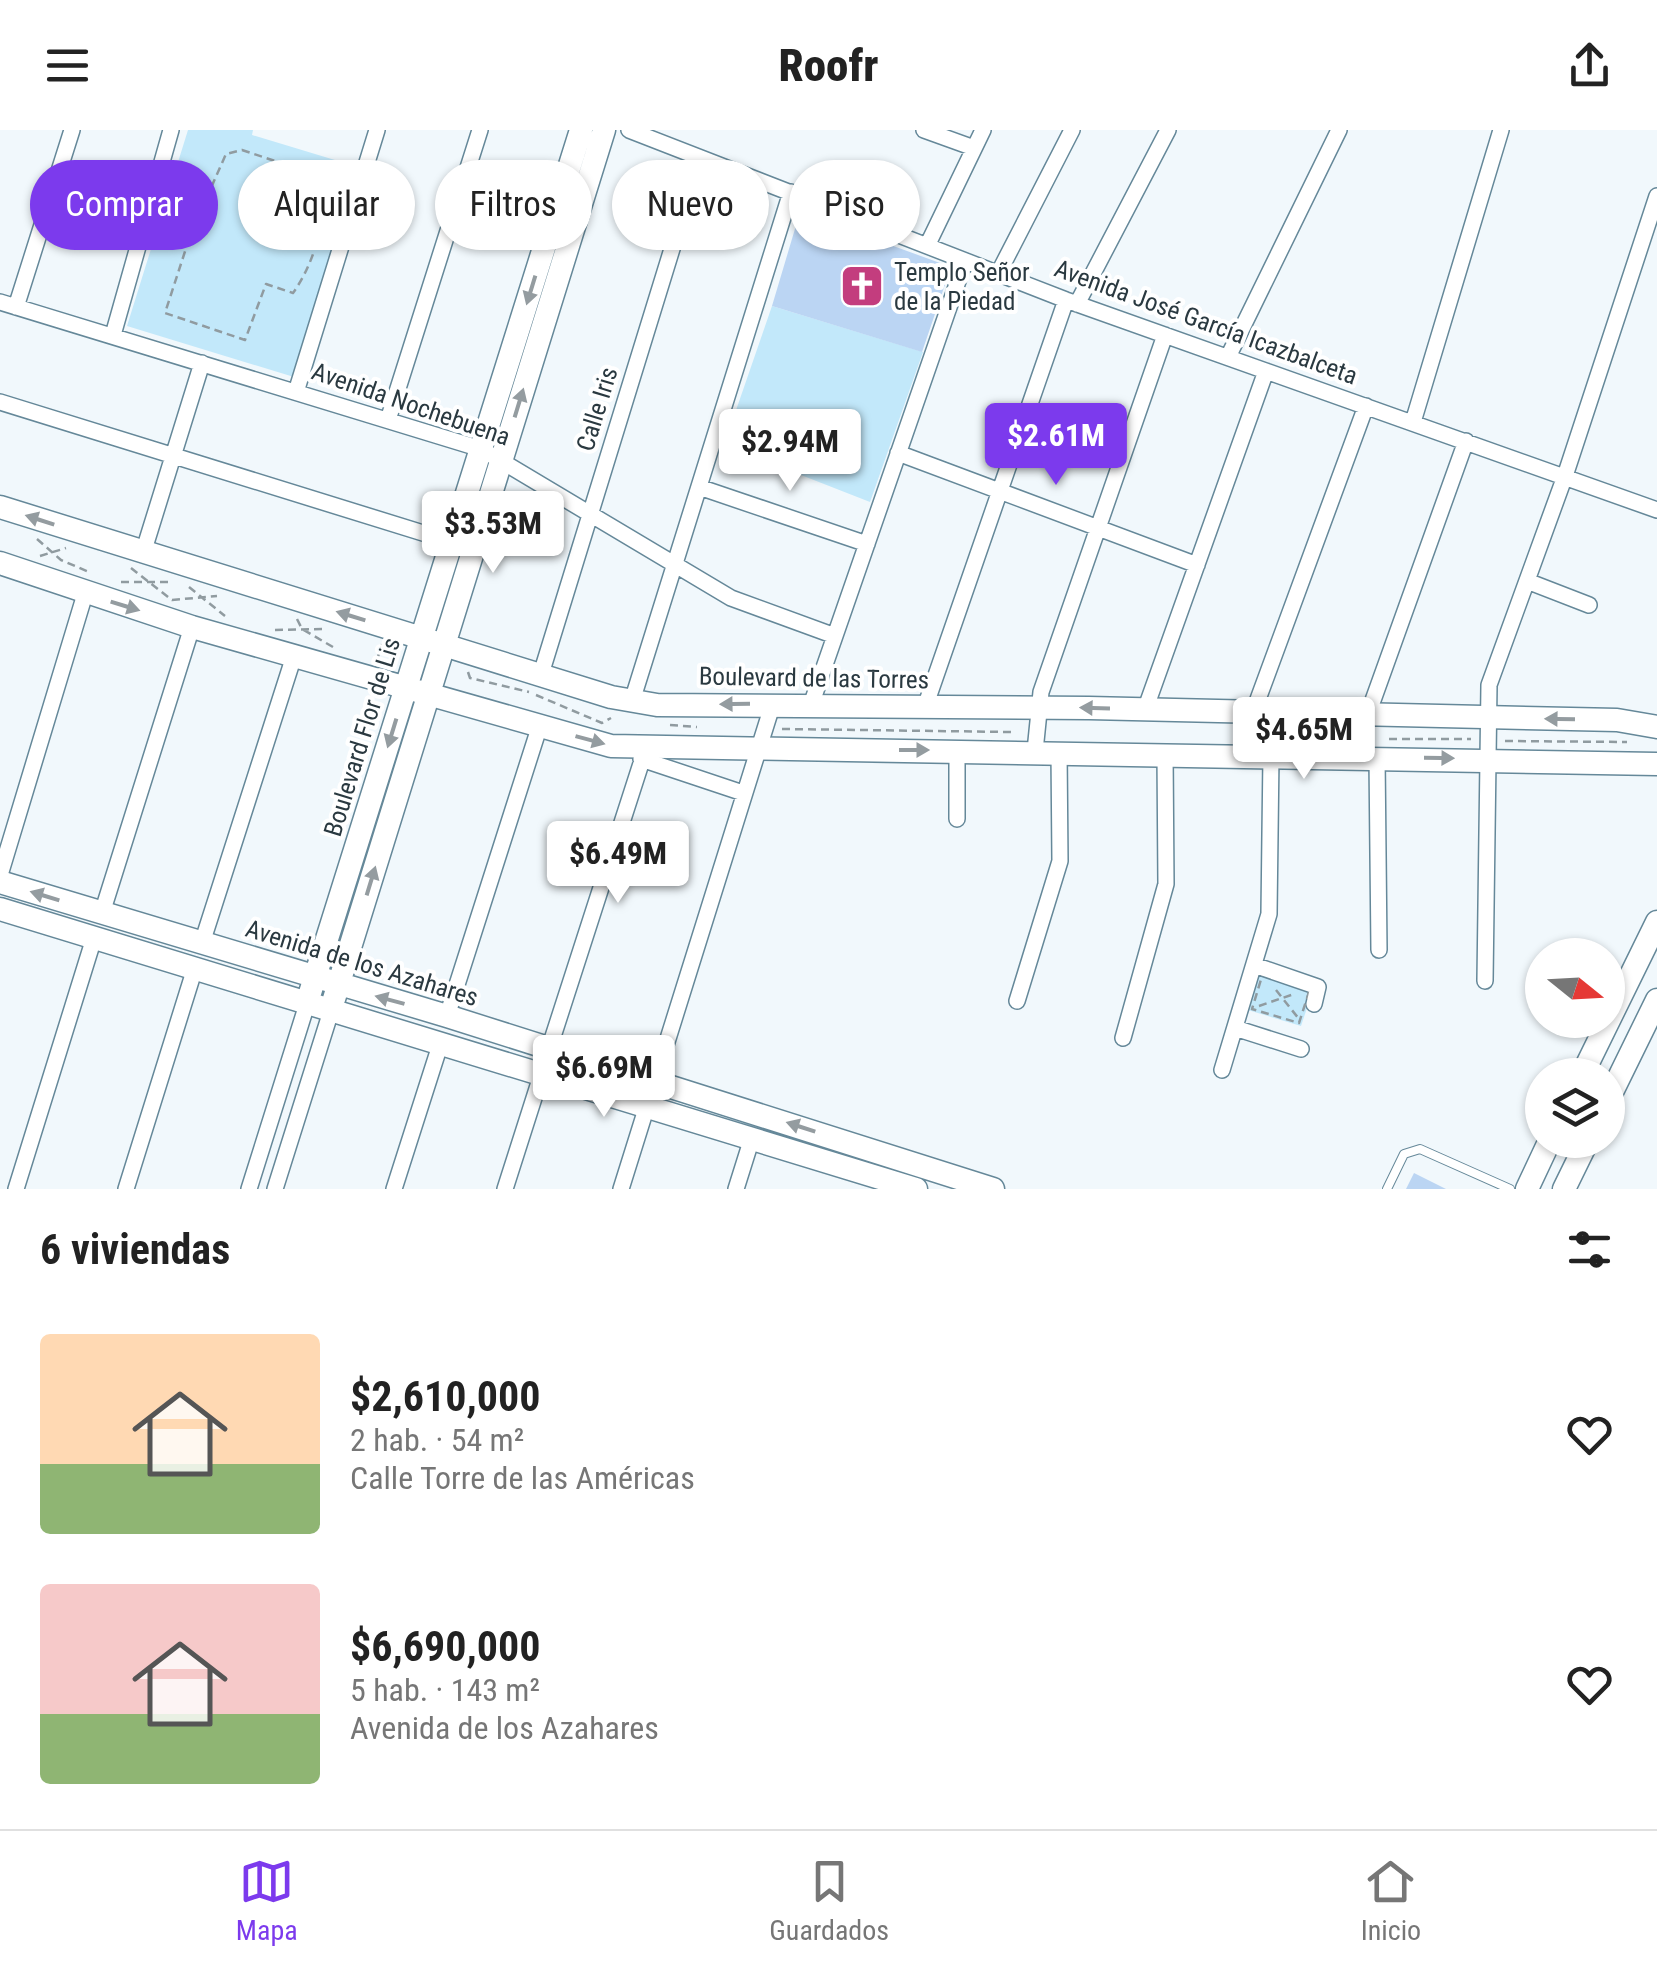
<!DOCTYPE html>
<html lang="es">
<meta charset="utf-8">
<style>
:root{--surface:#fff;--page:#f6f6f6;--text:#222;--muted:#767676;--line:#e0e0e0;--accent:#7c3aed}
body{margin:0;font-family:"Roboto Condensed",sans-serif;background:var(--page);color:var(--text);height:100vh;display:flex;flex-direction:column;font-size:38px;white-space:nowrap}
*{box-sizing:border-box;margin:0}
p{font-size:32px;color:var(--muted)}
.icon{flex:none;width:55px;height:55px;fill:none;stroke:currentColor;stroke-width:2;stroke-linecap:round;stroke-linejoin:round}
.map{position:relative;height:1059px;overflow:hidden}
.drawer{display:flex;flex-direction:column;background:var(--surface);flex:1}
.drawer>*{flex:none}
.hud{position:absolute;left:30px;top:30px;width:1000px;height:90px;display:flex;gap:20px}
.needle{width:65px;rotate:108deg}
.tools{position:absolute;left:1525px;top:808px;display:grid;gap:20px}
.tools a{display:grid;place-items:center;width:100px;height:100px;border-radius:50%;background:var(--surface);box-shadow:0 2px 8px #0004;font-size:50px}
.price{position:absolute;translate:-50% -85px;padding:0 22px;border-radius:10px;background:#fff;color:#222;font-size:32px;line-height:65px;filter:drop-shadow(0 2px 5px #0008)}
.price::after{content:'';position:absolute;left:50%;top:60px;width:30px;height:22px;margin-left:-15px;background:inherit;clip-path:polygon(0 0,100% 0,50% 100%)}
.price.current{background:var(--accent);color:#fff}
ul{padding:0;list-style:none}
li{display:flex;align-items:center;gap:30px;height:250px;padding:0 40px}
li span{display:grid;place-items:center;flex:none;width:280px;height:200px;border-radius:10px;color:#555}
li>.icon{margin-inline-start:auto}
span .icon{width:120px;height:120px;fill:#fffc;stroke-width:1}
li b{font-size:42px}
h2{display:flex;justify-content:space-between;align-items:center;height:120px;padding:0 40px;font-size:42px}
.pill{padding:0 35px;border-radius:45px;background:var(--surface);box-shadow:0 2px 8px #0004;font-size:35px;line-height:90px}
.pill.current{background:var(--accent);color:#fff}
header{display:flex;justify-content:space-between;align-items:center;height:130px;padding:0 40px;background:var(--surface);font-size:45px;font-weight:800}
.tab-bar{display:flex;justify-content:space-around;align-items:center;height:140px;border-top:2px solid var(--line);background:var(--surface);font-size:28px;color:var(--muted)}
.tab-bar a{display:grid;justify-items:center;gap:5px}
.tab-bar .current{color:var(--accent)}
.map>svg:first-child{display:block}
.green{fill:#c2e8fa}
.building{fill:#bbd5f3}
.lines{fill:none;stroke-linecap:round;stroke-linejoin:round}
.lane-casing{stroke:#658899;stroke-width:10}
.street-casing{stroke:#658899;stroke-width:18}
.secondary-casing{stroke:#658899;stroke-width:25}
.path{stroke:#909ba0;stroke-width:2.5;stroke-dasharray:8 5;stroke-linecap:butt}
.lane{stroke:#fff;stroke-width:8}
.street{stroke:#fff;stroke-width:15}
.secondary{stroke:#fff;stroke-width:22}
.oneway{fill:#949ca0}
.labels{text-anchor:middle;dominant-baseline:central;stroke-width:8;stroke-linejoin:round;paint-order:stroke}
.poi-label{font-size:25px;fill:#2a3940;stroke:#fff;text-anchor:start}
.street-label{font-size:25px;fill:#2a3940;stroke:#fff}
</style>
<header><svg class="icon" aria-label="menu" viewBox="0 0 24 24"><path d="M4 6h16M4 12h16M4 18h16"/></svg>Roofr<svg class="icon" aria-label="share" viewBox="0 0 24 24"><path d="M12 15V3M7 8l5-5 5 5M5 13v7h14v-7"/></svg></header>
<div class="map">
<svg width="1657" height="1059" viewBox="0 0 1657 1059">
<rect width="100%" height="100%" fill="#f1f8fc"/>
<path class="green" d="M188 0H253L252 5 358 37 294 247 127 196Z
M772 176 923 222 870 372 724 315Z
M1261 841 1314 857 1301 896 1248 880Z"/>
<path class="building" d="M800 82 951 137 922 222 772 176Z
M1414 1043 1446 1059H1406Z"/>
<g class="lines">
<g class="lane-casing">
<path id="lane" d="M1387 1059 1404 1024 1420 1019 1510 1059"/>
</g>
<g class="street-casing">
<path id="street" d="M629 0 1066 170 1657 380
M924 0 974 18
M927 116 983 0
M998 144 1072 0
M0 172 481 319 731 468 835 506
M1077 174 1168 0
M16 177 72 0
M113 205 171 0
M1228 227 1339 0
M296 262 377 0
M0 272 452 412
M388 290 480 0
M1413 292 1501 0
M898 323 1197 435
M699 357 867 414
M143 423 202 233
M1527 451 1589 475
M541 544 700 28
M632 571 791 62
M811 575 965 131
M925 577 1066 170
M1145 580 1266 241
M1367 587 1466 311
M957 620V689
M1035 621 1041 562 1165 205
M1249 626 1250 591 1366 276
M1377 627 1379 820
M641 629 743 663
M0 745 85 464
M102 783 192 497
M202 813 294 526
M1254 835 1318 857 1314 874
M1485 851 1489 555 1565 346 1657 66
M1017 871 1060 731 1059 621
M447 886 540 595
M1235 898 1301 919
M1123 908 1166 754 1165 623
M549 919 646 618
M1222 940 1269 784 1271 625
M16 1059 94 808
M126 1059 195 838
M249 1059 308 871
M275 1059 332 878
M394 1059 441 912
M505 1059 542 943
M621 1059 773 573
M736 1059 752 1008"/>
</g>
<g class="secondary-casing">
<path id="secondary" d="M0 377 611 567 657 575 1089 578 1617 590 1657 597
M0 433 192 497 611 616 1657 634
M0 752 447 886 993 1059
M0 779 916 1059
M310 863 581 0
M334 869 604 0
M1582 945 1657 792
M1608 970 1657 870
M1527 1059 1550 1010
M1564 1059 1588 1010"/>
</g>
<path class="path" d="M242 20 329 49C324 89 317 129 293 163L266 154 245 210 165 183 191 103 226 24Z
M37 409 61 430 89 442
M40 426 66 418
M131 438 172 470 217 466
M121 452H172
M189 457 225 486
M297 489 302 499 333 517
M275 500 327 499
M377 530 382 514
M468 542 470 548 529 562
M536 565 602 593 611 588
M670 595 697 597
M782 599 1012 602
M1389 609H1471
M1505 611 1627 612
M1263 843 1310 859 1299 893 1252 879Z
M1276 860 1299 889
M1259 876 1294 864"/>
<use href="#lane" class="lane"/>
<use href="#street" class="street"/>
<use href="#secondary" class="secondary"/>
</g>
<defs><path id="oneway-solid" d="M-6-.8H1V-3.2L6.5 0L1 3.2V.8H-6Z" transform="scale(2.5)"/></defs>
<g class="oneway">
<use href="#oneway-solid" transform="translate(531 160) rotate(107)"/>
<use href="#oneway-solid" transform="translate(519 273) rotate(-73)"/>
<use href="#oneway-solid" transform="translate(40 390) rotate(-162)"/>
<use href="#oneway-solid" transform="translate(125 476) rotate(17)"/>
<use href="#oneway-solid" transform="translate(351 486) rotate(-163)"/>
<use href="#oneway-solid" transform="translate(735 574) rotate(179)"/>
<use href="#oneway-solid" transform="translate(1095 578) rotate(-178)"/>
<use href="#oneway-solid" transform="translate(1560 589) rotate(-179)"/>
<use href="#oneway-solid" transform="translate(392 603) rotate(107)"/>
<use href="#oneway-solid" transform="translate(590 610) rotate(15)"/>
<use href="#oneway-solid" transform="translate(914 620)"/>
<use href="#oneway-solid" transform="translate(1439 628) rotate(1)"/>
<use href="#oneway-solid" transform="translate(371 751) rotate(-73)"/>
<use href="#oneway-solid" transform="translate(45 766) rotate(-163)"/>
<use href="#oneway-solid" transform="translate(390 870) rotate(-165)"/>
<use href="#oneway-solid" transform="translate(801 997) rotate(-162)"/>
</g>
<defs>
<g id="church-square" transform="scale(2.25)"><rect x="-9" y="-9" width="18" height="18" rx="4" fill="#c33d7e" stroke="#fff"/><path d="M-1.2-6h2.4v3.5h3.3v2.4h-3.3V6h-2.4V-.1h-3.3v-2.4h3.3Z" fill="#fff"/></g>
</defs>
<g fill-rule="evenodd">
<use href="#church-square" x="862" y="156"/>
</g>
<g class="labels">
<g class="poi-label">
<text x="894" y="142">Templo Señor<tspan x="894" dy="29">de la Piedad</tspan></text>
</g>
<g class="street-label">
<text transform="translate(1206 192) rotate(20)">Avenida José García Icazbalceta</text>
<text transform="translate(411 274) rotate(19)">Avenida Nochebuena</text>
<text transform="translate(597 279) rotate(-73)">Calle Iris</text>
<text transform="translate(814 548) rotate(1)">Boulevard de las Torres</text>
<text transform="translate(362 607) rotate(-73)">Boulevard Flor de Lis</text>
<text transform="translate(362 833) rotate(17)">Avenida de los Azahares</text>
</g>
</g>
</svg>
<div class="tools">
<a><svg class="needle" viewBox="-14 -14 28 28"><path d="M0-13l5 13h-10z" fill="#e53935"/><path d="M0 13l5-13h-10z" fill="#767676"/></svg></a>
<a><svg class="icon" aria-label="layers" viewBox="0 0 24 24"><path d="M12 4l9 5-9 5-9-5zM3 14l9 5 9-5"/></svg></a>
</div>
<b class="price current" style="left:1056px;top:358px">$2.61M</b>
<b class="price" style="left:790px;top:364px">$2.94M</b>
<b class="price" style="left:493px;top:446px">$3.53M</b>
<b class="price" style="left:1304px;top:652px">$4.65M</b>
<b class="price" style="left:618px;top:776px">$6.49M</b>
<b class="price" style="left:604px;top:990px">$6.69M</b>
<div class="hud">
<a class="pill current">Comprar</a>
<a class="pill">Alquilar</a>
<a class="pill">Filtros</a>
<a class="pill">Nuevo</a>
<a class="pill">Piso</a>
</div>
</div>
<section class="drawer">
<h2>6 viviendas<svg class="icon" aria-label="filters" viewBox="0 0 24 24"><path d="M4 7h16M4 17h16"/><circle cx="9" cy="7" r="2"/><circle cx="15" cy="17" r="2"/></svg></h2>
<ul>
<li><span style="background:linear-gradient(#ffd9b3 65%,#8fb573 0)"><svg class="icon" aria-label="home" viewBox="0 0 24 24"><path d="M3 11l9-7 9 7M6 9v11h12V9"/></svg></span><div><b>$2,610,000</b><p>2 hab. · 54 m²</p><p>Calle Torre de las Américas</p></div><svg class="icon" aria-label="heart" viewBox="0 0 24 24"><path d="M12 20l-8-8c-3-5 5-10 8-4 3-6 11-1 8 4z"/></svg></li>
<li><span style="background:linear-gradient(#f6c9c9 65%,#8fb573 0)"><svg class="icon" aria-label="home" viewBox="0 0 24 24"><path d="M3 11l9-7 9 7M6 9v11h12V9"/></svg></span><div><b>$6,690,000</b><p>5 hab. · 143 m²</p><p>Avenida de los Azahares</p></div><svg class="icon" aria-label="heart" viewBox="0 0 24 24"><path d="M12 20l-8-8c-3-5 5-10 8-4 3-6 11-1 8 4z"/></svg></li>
</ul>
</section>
<nav class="tab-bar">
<a class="current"><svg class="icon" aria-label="map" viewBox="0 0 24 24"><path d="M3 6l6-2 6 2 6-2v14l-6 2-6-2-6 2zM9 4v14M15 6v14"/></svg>Mapa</a>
<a><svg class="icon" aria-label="saved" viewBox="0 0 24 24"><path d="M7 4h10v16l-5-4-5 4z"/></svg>Guardados</a>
<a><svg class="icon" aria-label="home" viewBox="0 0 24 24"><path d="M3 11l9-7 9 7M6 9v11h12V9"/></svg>Inicio</a>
</nav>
